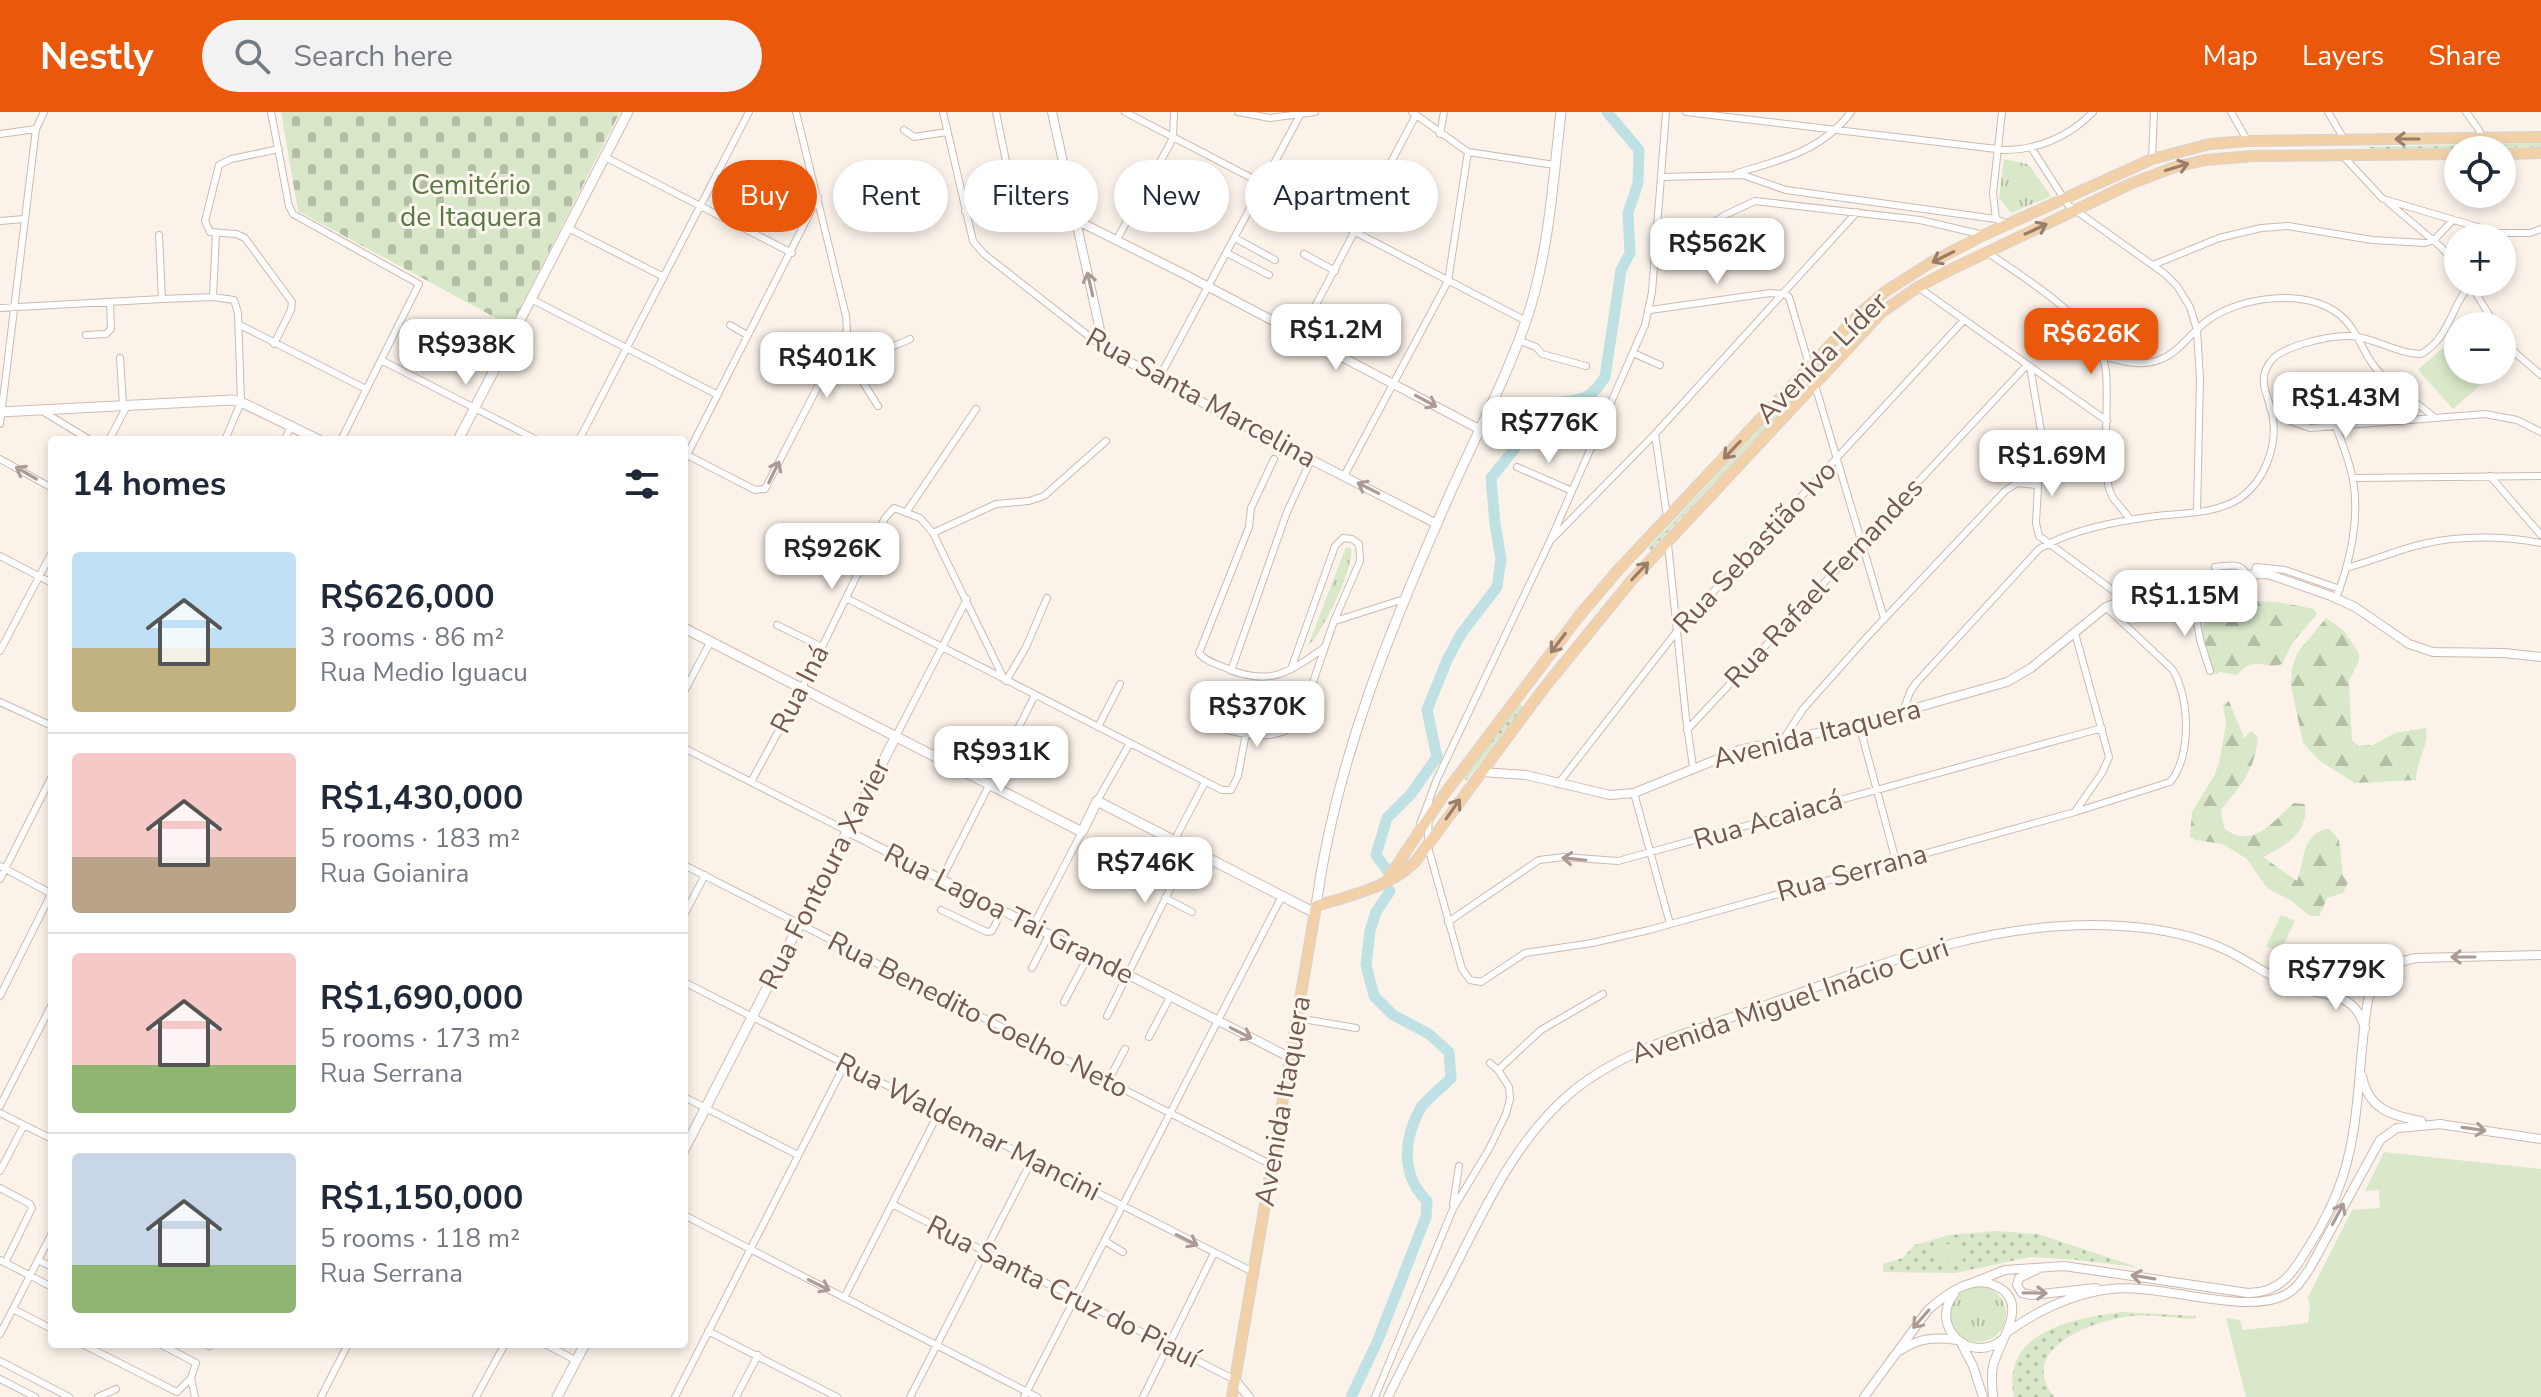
<!DOCTYPE html>
<meta charset="utf-8">
<style>
:root{--surface:#fff;--page:#f2f2f3;--text:#1f2937;--muted:#747a83;--line:#e0e1e3;--accent:#ea580c}
body{margin:0;font-family:"Nunito Sans",sans-serif;background:var(--page);color:var(--text);height:100vh;display:flex;flex-direction:column;font-size:30px;white-space:nowrap}
*{box-sizing:border-box;margin:0}
p{font-size:26px;color:var(--muted)}
.icon{flex:none;width:44px;height:44px;fill:none;stroke:currentColor;stroke-width:2;stroke-linecap:round;stroke-linejoin:round}
.map{position:relative;flex:1;overflow:hidden}
.details{position:absolute;left:48px;top:324px;width:640px;height:912px;display:flex;flex-direction:column;background:var(--surface);border-radius:8px;box-shadow:0 4px 12px #0003}
.details>*{flex:none}
.hud{position:absolute;left:712px;top:48px;width:760px;height:72px;display:flex;gap:16px}
.fabs{position:absolute;left:2444px;top:24px;display:grid;gap:16px}
.fabs a{display:grid;place-items:center;width:72px;height:72px;border-radius:50%;background:var(--surface);box-shadow:0 4px 12px #0003;font-size:40px}
.price{position:absolute;translate:-50% -68px;padding:0 18px;border-radius:16px;background:#fff;color:#222;font-size:26px;line-height:52px;filter:drop-shadow(0 2px 4px #0008)}
.price::after{content:'';position:absolute;left:50%;top:48px;width:24px;height:18px;margin-left:-12px;background:inherit;clip-path:polygon(0 0,100% 0,50% 100%)}
.price.active{background:var(--accent);color:#fff}
ul{padding:0;list-style:none}
li{display:flex;align-items:center;gap:24px;height:200px;padding:0 24px}
li+li{border-top:2px solid var(--line)}
li span{display:grid;place-items:center;flex:none;width:224px;height:160px;border-radius:8px;color:#555}
li>.icon{margin-inline-start:auto}
span .icon{width:96px;height:96px;fill:#fffc;stroke-width:1}
li b{font-size:34px}
h2{display:flex;justify-content:space-between;align-items:center;height:96px;padding:0 24px;font-size:34px}
.chip{padding:0 28px;border-radius:36px;background:var(--surface);box-shadow:0 4px 12px #0003;font-size:28px;line-height:72px}
.chip.active{background:var(--accent);color:#fff}
header{display:flex;align-items:center;gap:48px;box-sizing:border-box;height:112px;padding:0 40px;background:var(--accent);color:#fff}
header strong{font-size:38px}
nav{display:flex;gap:44px;margin-inline-start:auto;font-size:28px}
.search{width:560px;height:72px;background:var(--page);display:flex;align-items:center;gap:20px;box-sizing:border-box;padding:0 28px;border-radius:44px;color:var(--muted);font-size:30px}
.map>svg:first-child{display:block}
.grass{fill:url(#grass-dots)}
.forest{fill:url(#forest-firs)}
.cemetery{fill:url(#cemetery-stones)}
.park{fill:url(#park-tufts)}
.pitch{fill:#d8e8c9}
.lines{fill:none;stroke-linecap:round;stroke-linejoin:round}
.river{stroke:#bfe1e3;stroke-width:11}
.minor-casing{stroke:#ccbab0;stroke-width:8}
.tertiary-casing{stroke:#ccbab0;stroke-width:10}
.secondary-casing{stroke:#d1bcb1;stroke-width:11}
.primary-casing{stroke:#d8d1ce;stroke-width:12}
.minor{stroke:#fff;stroke-width:6}
.tertiary{stroke:#fff;stroke-width:8}
.secondary{stroke:#fff;stroke-width:9}
.primary{stroke:#f3d1a8;stroke-width:10}
.oneway{stroke:#9a7d6a}
.oneway2{stroke:#ac9b95}
.labels{text-anchor:middle;dominant-baseline:central;stroke-width:6;stroke-linejoin:round;paint-order:stroke}
.park-label{font-size:28px;fill:#5b7848;stroke:#fef7f0}
.street-label{font-size:28px;fill:#74594f;stroke:#fef7f0}
</style>
<header>
<strong>Nestly</strong>
<div class="search"><svg class="icon" aria-label="search" viewBox="0 0 24 24"><circle cx="10" cy="10" r="6"/><path d="M15 15l6 6"/></svg>Search here</div>
<nav><a>Map</a><a>Layers</a><a>Share</a></nav>
</header>
<div class="map">
<svg width="2541" height="1285" viewBox="0 0 2541 1285">
<defs>
<pattern id="grass-dots" width="8" height="8" patternUnits="userSpaceOnUse" patternTransform="scale(2)"><rect width="8" height="8" fill="#d8e8c9"/><path d="M2 2h.1M6 6h.1" fill="none" stroke="#b4bfa6" stroke-width="1.8" stroke-linecap="round"/></pattern>
<pattern id="forest-firs" width="22" height="20" patternUnits="userSpaceOnUse" patternTransform="scale(2)"><rect width="22" height="20" fill="#d8e8c9"/><path d="M5 1l3.5 6h-7zM16 11l3.5 6h-7z" fill="#b4bfa6"/></pattern>
<pattern id="cemetery-stones" width="16" height="16" patternUnits="userSpaceOnUse" patternTransform="scale(2)"><rect width="16" height="16" fill="#d8e8c9"/><path d="M2 7V4a2 2 0 0 1 4 0v3zM10 15v-3a2 2 0 0 1 4 0v3z" fill="#b4bfa6"/></pattern>
<pattern id="park-tufts" width="24" height="20" patternUnits="userSpaceOnUse" patternTransform="scale(2)"><rect width="24" height="20" fill="#d8e8c9"/><path d="M3 7l-1-3M5 7V3M7 7l1-3M15 17l-1-3M17 17v-4M19 17l1-3" fill="none" stroke="#b4bfa6"/></pattern>
</defs>
<rect width="100%" height="100%" fill="#fbf3ea"/>
<path class="grass" d="M2541 31V35L2375 37 2365 35Z
M1799 275 1802 277 1650 439 1648 436Z
M1520 592 1523 595 1466 669 1463 666Z
M1996 1119 2038 1122 2137 1155 2068 1147 2030 1145 1956 1161 1883 1160V1152L1902 1146 1915 1133 1949 1123Z
M2123 1200 2196 1204 2194 1207C2172 1206 2147 1201 2125 1205 2088 1211 2017 1238 2054 1285H2014C2000 1219 2075 1206 2123 1200Z"/>
<path class="forest" d="M2252 489 2278 490 2314 497 2317 502 2293 530 2282 552C2264 558 2254 542 2237 563L2220 560 2215 563C2189 513 2201 500 2252 489Z
M2326 506 2343 518 2359 541V549L2349 569 2352 628 2359 634 2373 633 2395 621 2426 616C2429 634 2416 650 2416 668L2355 671 2320 649 2303 631 2291 573 2292 556 2297 541Z
M2229 589 2244 626 2251 619 2258 625C2255 658 2241 673 2221 698L2224 716C2252 739 2273 709 2294 691L2305 692C2309 721 2285 734 2263 745L2297 769C2306 747 2300 723 2329 716L2339 728 2343 764 2348 770 2343 781 2327 786 2319 804H2310L2290 788 2267 776 2247 747 2223 732 2195 728 2190 725 2192 700 2214 664 2219 651 2226 612 2223 593Z"/>
<path class="cemetery" d="M281 0H620L511 214 298 99Z"/>
<path class="park" d="M2004 47 2028 52 2051 84 2011 101 1999 86Z
M1346 435 1351 436C1355 454 1323 521 1308 534Z
M1950 1202a28 28 0 1 1 56 0a28 28 0 1 1-56 0Z"/>
<path class="pitch" d="M2458 222V258H2498L2453 297 2418 258Z
M2281 803 2295 809 2280 840 2266 834Z
M2384 1040 2541 1057V1285H2246L2226 1206 2240 1208 2243 1218 2308 1211 2310 1195 2308 1185 2352 1098 2380 1096 2379 1078 2365 1079Z
M1961 1130 1964 1147 1938 1151 1936 1134Z"/>
<g class="lines">
<path class="river" d="M1387 758 1376 743 1387 706 1411 682 1437 645 1427 598 1447 548 1461 522 1497 475 1501 447 1495 412 1491 366 1516 335 1542 293C1572 285 1585 297 1605 265L1621 158 1630 141 1628 101 1638 71 1639 38 1607 0
M1351 1285 1378 1228 1426 1105 1427 1089C1401 1064 1403 1028 1420 997 1427 986 1442 976 1451 966L1449 940 1429 922 1393 903 1374 884 1366 853 1370 819 1376 800 1390 779"/>
<g class="minor-casing">
<path id="minor" d="M271 0 289 94 293 102 419 172 341 328
M943 0 973 129 984 142 1104 236
M996 0 1017 103
M1125 0 1526 209
M1238 0 1270 6 1315 0
M1412 0 1468 40 1555 53
M1686 0 2005 38C2038 38 2070 24 2093 0
M2231 0 2247 28
M2328 0 2344 27
M2466 0 2479 18 2482 26
M904 18 914 25 947 20
M0 22 36 17
M1440 22 1444 0
M2032 37 2068 93 2165 162 2177 174 2190 195 2197 218 2200 267 2197 400
M2342 43 2383 87 2498 121H2530L2541 117
M605 45 792 141
M2152 47 2154 0
M1737 61C1781 48 1822 39 1851 0
M1661 65 1743 63 1786 78 1996 107 2007 112
M2389 91 2441 135 2458 154
M965 99 1076 108
M1996 107 1993 81 2002 0
M0 109 24 107
M568 116 664 165
M159 123 162 187
M1235 126 1275 148
M1117 127 1170 32 1173 25 1174 0
M1656 129 1669 131 1687 125
M1987 140C2025 167 2101 210 2106 260 2109 299 2102 339 2109 377L2113 386 2131 408
M1227 141 1269 163
M1304 142 1335 159
M1655 149 1725 103 1755 89 1920 108 1984 123
M2153 153 2219 126 2261 116 2288 114 2372 128 2425 131 2434 128 2453 108
M2469 170 2496 214
M1918 175 2107 309
M213 185 216 121
M531 187 718 283
M0 196 162 187 213 185 234 188 238 201 241 290 225 328
M1650 198 1770 181 1784 182 1789 185 1884 506
M238 212 366 277
M730 213 747 223
M86 223 106 222 111 217 110 190
M1300 223 1416 3
M2502 223 2512 238 2541 263
M843 227C872 241 881 241 910 227
M1518 228 1536 235 1542 242 1586 254
M274 232 291 198 292 190 245 126 236 122 210 120 205 109 219 53 231 47 279 37
M858 234 854 256 878 294
M1633 241 1660 253
M2102 244C2119 248 2139 255 2156 249 2179 242 2190 221 2208 208 2242 184 2306 176 2340 203 2356 216 2362 238 2374 254 2390 275 2414 288 2434 305
M120 246 123 293
M381 248 537 328
M2030 255 2041 319 2036 411 2039 424 2126 488
M1159 266 1300 3
M2270 296 2293 310 2310 316 2485 302 2517 308 2541 320
M42 299 90 328
M0 312 36 17 44 0
M1655 322 1667 405
M109 328 128 292
M285 328 291 313
M579 328 749 0
M687 343 755 378 765 377 847 218 846 204 796 0
M0 347 52 376
M1274 347 1251 396 1249 415 1199 541C1205 549 1216 552 1226 556 1269 575 1289 561 1325 535
M684 349 818 85
M1517 355 1570 378
M1344 364 1448 169 1468 40
M2490 364 2541 423
M2353 366 2541 364
M907 399 976 297
M933 421 996 392 1029 389 1044 384 1106 329
M1551 428 1655 322 1857 100
M1668 432 1686 606 1693 655
M827 435 862 454
M0 444 52 471
M2215 455C2227 454 2240 450 2246 461
M2346 456C2372 449 2397 438 2423 432 2460 423 2504 424 2541 431
M2255 461 2256 455 2285 458 2340 477
M2191 473 2200 528 2210 559
M846 486 1222 678H1231L1238 664 1246 621
M2336 486C2350 451 2360 406 2353 368 2350 350 2342 332 2336 314
M1335 509 1404 487
M777 513 822 535
M2075 521 2109 645 2102 661 2076 698
M0 539 52 440
M1231 559 1287 400 1311 348
M1006 569 1026 535 1047 486
M684 580 711 529
M0 590 52 614
M1903 599 1910 580 1916 571 2039 437C2072 417 2119 409 2156 404 2184 401 2214 402 2239 387 2264 370 2277 336 2273 306 2270 285 2255 269 2271 249 2282 234 2331 223 2350 224 2374 225 2397 242 2421 242 2449 227 2451 195 2470 172
M1859 612 1896 749
M1213 614C1241 623 1286 634 1302 602L1334 509 1360 449 1359 432 1352 427 1343 426 1335 434 1291 557
M1098 615 1120 572
M1687 618 2027 253
M896 624 967 487
M1783 628 1803 597 1868 524 2005 379 2017 371 2038 373
M684 636 847 719
M751 670 802 576 885 406 894 396 920 406 933 421 1004 567
M1558 672 1677 519 1964 208
M1634 681 1670 812
M1429 687 1428 735 1462 857 1470 868 1481 870 1525 841 1592 831 1649 818 2075 700 2170 670C2192 645 2190 584 2172 557L2106 495
M1097 689 1130 631
M1420 712 1437 667 1550 429 1645 213 1652 180 1666 0
M1174 729 1205 670
M684 753 1272 1053
M0 754 52 782
M0 767 52 664
M941 768 1035 583
M1165 786 1192 800
M941 798 987 820 992 819 1002 799
M684 803 705 763
M1448 810 1539 748 1564 745 1618 749 2102 616
M1033 814 1082 720
M1032 856 1049 823
M684 870 1253 1160
M0 884 51 782
M1064 890 1089 843
M1107 904 1190 737
M1297 906 1356 916
M1149 925 1170 885
M1498 958 1541 918 1603 882
M1108 969 1125 937
M684 985 798 1043
M0 994 52 892
M0 1001 52 1027
M0 1059 24 1013
M0 1076 30 1092 32 1096 5 1151
M892 1092 1235 1268
M1453 1093 1459 1054
M684 1103 1037 1285
M1105 1129 1123 1140
M0 1148 52 1175
M38 1148 52 1155
M844 1186 939 1000
M13 1197 52 1217
M708 1219 837 1285
M0 1222 52 1121
M82 1232 177 1280 191 1266
M160 1232 196 1251 191 1266 195 1285
M205 1232 209 1234
M545 1232 577 1249
M0 1249 69 1285
M0 1267 35 1285
M98 1285 116 1277
M321 1285 348 1232
M476 1285 505 1232
M675 1285 845 952
M736 1285 758 1243
M910 1285 1032 1048
M1024 1285 1282 784
M1143 1285 1214 1141
M1375 1285 1453 1097 1489 1037 1506 1002 1510 987 1509 975 1498 958 1490 951"/>
</g>
<g class="tertiary-casing">
<path id="tertiary" d="M1052 0 1104 236 1247 315 1437 412
M1076 108 1184 162 1479 317
M1481 660 1526 663 1610 683 1634 681 1740 638 1859 612 2007 570 2031 556 2106 495 2122 489 2227 463 2268 462 2331 484 2355 495 2409 532 2433 540 2504 541 2541 545
M847 719 1291 946
M2325 879 2357 872 2380 860
M2362 964C2368 997 2392 1004 2421 1009
M2439 1012 2541 1027
M2036 1158 2019 1166 2017 1173 2022 1181 2032 1183 2096 1176
M1972 1171 2005 1158 2064 1154 2248 1181C2280 1181 2293 1161 2308 1136 2322 1114 2335 1089 2343 1064 2361 1008 2358 945 2368 888 2377 858 2387 852 2416 846L2541 843
M1954 1182C1928 1215 1972 1254 2003 1227
M2009 1219C2040 1197 2072 1182 2110 1177 2161 1171 2245 1204 2285 1183 2297 1177 2303 1166 2310 1156L2380 1028 2397 1016 2442 1012
M1962 1233 1973 1254 1983 1285
M1901 1238C1919 1226 1935 1225 1957 1228
M1235 1268 1249 1285
M1388 1285C1408 1243 1431 1202 1452 1161 1485 1096 1516 1026 1573 979 1623 938 1690 920 1750 899 1870 856 1991 805 2121 814 2157 816 2195 823 2228 839 2248 849 2266 862 2286 871 2319 887 2353 874 2365 916
M1864 1285 1928 1198C1943 1185 1966 1166 1988 1171 2036 1185 1999 1228 1993 1254 1991 1264 1992 1275 1993 1285"/>
</g>
<g class="secondary-casing">
<path id="secondary" d="M0 300 232 288 241 290 319 328
M458 328 628 0
M684 516 1082 720 1097 689 1315 801
M1316 794C1336 646 1393 510 1453 375 1478 320 1506 266 1526 209 1549 142 1553 69 1561 0
M684 1038 896 624
M557 1285 585 1232"/>
</g>
<g class="primary-casing">
<path id="primary" d="M2502 42 2541 41
M1389 765 1443 684 1579 504 1619 457 1861 200 1886 179 1930 151 1984 123 2152 47 2210 32 2247 29 2541 25
M1232 1285 1316 794C1349 784 1390 775 1415 750L1544 576 1631 469 1882 200 1918 175 1952 157 2130 72 2175 55 2205 48 2253 44 2458 42"/>
</g>
<use href="#minor" class="minor"/>
<use href="#tertiary" class="tertiary"/>
<use href="#secondary" class="secondary"/>
<use href="#primary" class="primary"/>
</g>
<defs><path id="oneway-shaft" d="M-6 0H5M1.5-3L5.5 0L1.5 3" fill="none" stroke-width="1.6" stroke-linecap="round" stroke-linejoin="round" transform="scale(2)"/></defs>
<g class="oneway">
<use href="#oneway-shaft" transform="translate(2407 27) rotate(180)"/>
<use href="#oneway-shaft" transform="translate(2177 55) rotate(-17)"/>
<use href="#oneway-shaft" transform="translate(2036 117) rotate(-25)"/>
<use href="#oneway-shaft" transform="translate(1943 145) rotate(153)"/>
<use href="#oneway-shaft" transform="translate(1732 338) rotate(133)"/>
<use href="#oneway-shaft" transform="translate(1640 459) rotate(-47)"/>
<use href="#oneway-shaft" transform="translate(1558 531) rotate(127)"/>
<use href="#oneway-shaft" transform="translate(1453 697) rotate(-55)"/>
</g>
<g class="oneway2">
<use href="#oneway-shaft" transform="translate(1090 172) rotate(-103)"/>
<use href="#oneway-shaft" transform="translate(1426 289) rotate(28)"/>
<use href="#oneway-shaft" transform="translate(774 360) rotate(-64)"/>
<use href="#oneway-shaft" transform="translate(26 361) rotate(-150)"/>
<use href="#oneway-shaft" transform="translate(1368 376) rotate(-153)"/>
<use href="#oneway-shaft" transform="translate(1574 747) rotate(-174)"/>
<use href="#oneway-shaft" transform="translate(2463 845) rotate(180)"/>
<use href="#oneway-shaft" transform="translate(1241 921) rotate(27)"/>
<use href="#oneway-shaft" transform="translate(2474 1017) rotate(8)"/>
<use href="#oneway-shaft" transform="translate(2338 1102) rotate(-62)"/>
<use href="#oneway-shaft" transform="translate(1187 1128) rotate(27)"/>
<use href="#oneway-shaft" transform="translate(2143 1165) rotate(-171)"/>
<use href="#oneway-shaft" transform="translate(819 1173) rotate(27)"/>
<use href="#oneway-shaft" transform="translate(2035 1181) rotate(1)"/>
<use href="#oneway-shaft" transform="translate(1921 1207) rotate(131)"/>
</g>
<g class="labels">
<g class="park-label">
<text x="471" y="73">Cemitério<tspan x="471" dy="32">de Itaquera</tspan></text>
</g>
<g class="street-label">
<text transform="translate(1822 246) rotate(-45)">Avenida Líder</text>
<text transform="translate(1201 286) rotate(29)">Rua Santa Marcelina</text>
<text transform="translate(1755 435) rotate(-47)">Rua Sebastião Ivo</text>
<text transform="translate(1824 471) rotate(-47)">Rua Rafael Fernandes</text>
<text transform="translate(800 577) rotate(-63)">Rua Iná</text>
<text transform="translate(1817 622) rotate(-14)">Avenida Itaquera</text>
<text transform="translate(1768 708) rotate(-16)">Rua Acaiacá</text>
<text transform="translate(1852 761) rotate(-15)">Rua Serrana</text>
<text transform="translate(825 762) rotate(-63)">Rua Fontoura Xavier</text>
<text transform="translate(1009 802) rotate(27)">Rua Lagoa Tai Grande</text>
<text transform="translate(1790 889) rotate(-19)">Avenida Miguel Inácio Curi</text>
<text transform="translate(978 903) rotate(27)">Rua Benedito Coelho Neto</text>
<text transform="translate(1283 989) rotate(-80)">Avenida Itaquera</text>
<text transform="translate(968 1015) rotate(27)">Rua Waldemar Mancini</text>
<text transform="translate(1063 1180) rotate(27)">Rua Santa Cruz do Piauí</text>
</g>
</g>
</svg>
<div class="fabs">
<a><svg class="icon" aria-label="locate" viewBox="0 0 24 24"><circle cx="12" cy="12" r="6"/><path d="M12 2v4M12 18v4M2 12h4M18 12h4"/></svg></a>
<a>+</a>
<a>−</a>
</div>
<b class="price" style="left:1717px;top:174px">R$562K</b>
<b class="price" style="left:1336px;top:260px">R$1.2M</b>
<b class="price active" style="left:2091px;top:264px">R$626K</b>
<b class="price" style="left:466px;top:275px">R$938K</b>
<b class="price" style="left:827px;top:288px">R$401K</b>
<b class="price" style="left:2346px;top:328px">R$1.43M</b>
<b class="price" style="left:1549px;top:353px">R$776K</b>
<b class="price" style="left:2052px;top:386px">R$1.69M</b>
<b class="price" style="left:832px;top:479px">R$926K</b>
<b class="price" style="left:2185px;top:526px">R$1.15M</b>
<b class="price" style="left:1257px;top:637px">R$370K</b>
<b class="price" style="left:1001px;top:682px">R$931K</b>
<b class="price" style="left:1145px;top:793px">R$746K</b>
<b class="price" style="left:2336px;top:900px">R$779K</b>
<div class="hud">
<a class="chip active">Buy</a>
<a class="chip">Rent</a>
<a class="chip">Filters</a>
<a class="chip">New</a>
<a class="chip">Apartment</a>
</div>
<section class="details">
<h2>14 homes<svg class="icon" aria-label="filters" viewBox="0 0 24 24"><path d="M4 7h16M4 17h16"/><circle cx="9" cy="7" r="2"/><circle cx="15" cy="17" r="2"/></svg></h2>
<ul>
<li><span style="background:linear-gradient(#bfe0f5 60%,#c2b280 0)"><svg class="icon" aria-label="home" viewBox="0 0 24 24"><path d="M3 11l9-7 9 7M6 9v11h12V9"/></svg></span><div><b>R$626,000</b><p>3 rooms · 86 m²</p><p>Rua Medio Iguacu</p></div></li>
<li><span style="background:linear-gradient(#f6c9c9 65%,#b9a48a 0)"><svg class="icon" aria-label="home" viewBox="0 0 24 24"><path d="M3 11l9-7 9 7M6 9v11h12V9"/></svg></span><div><b>R$1,430,000</b><p>5 rooms · 183 m²</p><p>Rua Goianira</p></div></li>
<li><span style="background:linear-gradient(#f6c9c9 70%,#8fb573 0)"><svg class="icon" aria-label="home" viewBox="0 0 24 24"><path d="M3 11l9-7 9 7M6 9v11h12V9"/></svg></span><div><b>R$1,690,000</b><p>5 rooms · 173 m²</p><p>Rua Serrana</p></div></li>
<li><span style="background:linear-gradient(#c9d6e8 70%,#8fb573 0)"><svg class="icon" aria-label="home" viewBox="0 0 24 24"><path d="M3 11l9-7 9 7M6 9v11h12V9"/></svg></span><div><b>R$1,150,000</b><p>5 rooms · 118 m²</p><p>Rua Serrana</p></div></li>
</ul>
</section>
</div>
